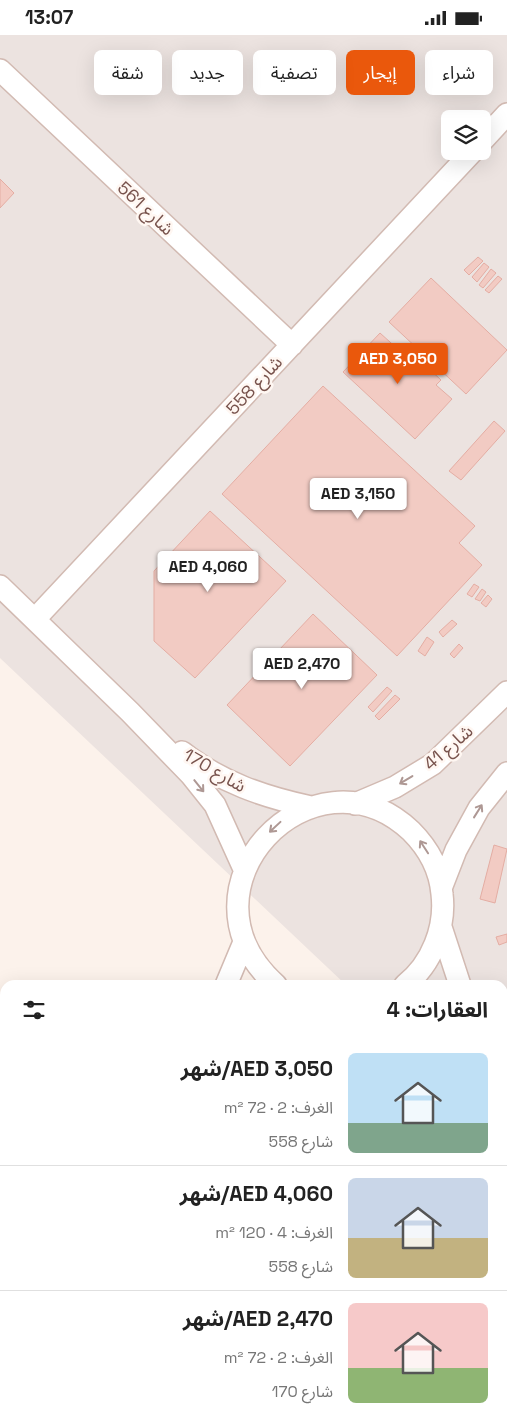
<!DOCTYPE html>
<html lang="ar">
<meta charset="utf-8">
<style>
:root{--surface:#fff;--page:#f6f6f6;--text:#222;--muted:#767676;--line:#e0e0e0;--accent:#ea580c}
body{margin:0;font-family:"Space Grotesk","Noto Sans Arabic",sans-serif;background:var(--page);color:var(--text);direction:rtl;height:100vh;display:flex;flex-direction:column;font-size:19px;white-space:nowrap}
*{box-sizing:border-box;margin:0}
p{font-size:16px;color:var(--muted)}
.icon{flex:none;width:28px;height:28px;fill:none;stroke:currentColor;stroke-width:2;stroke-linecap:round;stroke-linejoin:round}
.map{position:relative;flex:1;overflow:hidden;direction:ltr}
.details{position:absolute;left:0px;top:945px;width:508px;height:445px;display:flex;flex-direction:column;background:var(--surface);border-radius:15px 15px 0 0;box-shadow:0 5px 20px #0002;direction:rtl}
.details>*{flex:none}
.top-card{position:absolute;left:15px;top:15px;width:478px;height:45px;direction:rtl;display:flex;gap:10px}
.tools{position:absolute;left:441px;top:75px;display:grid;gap:10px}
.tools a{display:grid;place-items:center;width:50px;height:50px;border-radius:8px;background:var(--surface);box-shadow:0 5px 20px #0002;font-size:25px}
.price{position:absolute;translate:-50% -42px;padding:0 11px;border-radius:5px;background:#fff;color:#222;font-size:16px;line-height:32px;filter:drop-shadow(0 1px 2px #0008)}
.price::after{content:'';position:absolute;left:50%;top:30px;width:15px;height:11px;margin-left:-8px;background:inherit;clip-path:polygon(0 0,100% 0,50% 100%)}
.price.active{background:var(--accent);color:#fff}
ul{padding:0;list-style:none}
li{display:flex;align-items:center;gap:15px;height:125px;padding:0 20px}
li+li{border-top:1px solid var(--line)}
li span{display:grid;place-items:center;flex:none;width:140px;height:100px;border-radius:8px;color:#555}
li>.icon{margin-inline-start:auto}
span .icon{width:60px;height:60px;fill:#fffc;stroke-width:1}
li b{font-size:21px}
h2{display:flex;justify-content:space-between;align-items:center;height:60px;padding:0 20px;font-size:21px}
.pill{padding:0 18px;border-radius:8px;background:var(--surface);box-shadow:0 5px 20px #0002;font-size:18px;line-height:45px}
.pill.active{background:var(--accent);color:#fff}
.status{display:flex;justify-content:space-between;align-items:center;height:35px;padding:0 25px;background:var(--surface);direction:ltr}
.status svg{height:14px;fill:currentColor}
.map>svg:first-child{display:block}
.industrial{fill:#ece3e0;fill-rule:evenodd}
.building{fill:#f2cbc3;stroke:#e4ada3}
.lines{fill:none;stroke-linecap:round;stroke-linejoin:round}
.minor-casing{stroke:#d2bab2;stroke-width:24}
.minor{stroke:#fff;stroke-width:21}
.oneway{stroke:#ae9894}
.labels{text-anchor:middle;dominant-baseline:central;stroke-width:5;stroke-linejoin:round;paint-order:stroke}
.street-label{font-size:18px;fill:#78534d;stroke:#fff7f2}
</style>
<div class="status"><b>13:07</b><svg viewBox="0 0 49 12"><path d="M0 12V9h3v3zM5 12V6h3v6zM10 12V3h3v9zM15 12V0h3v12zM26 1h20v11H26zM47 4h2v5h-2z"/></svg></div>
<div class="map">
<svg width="507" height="1390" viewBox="0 0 507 1390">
<rect width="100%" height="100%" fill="#fcf2eb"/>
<path class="industrial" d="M0 0H507V1102L502 1098V950H346L0 623ZM450 84H482V116H450Z
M0 1057 5 1061V1385H341L347 1390H0Z"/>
<path class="building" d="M0 144 14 158 0 173Z
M478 222 483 226 469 240 464 235Z
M484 228 489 232 477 247 472 242Z
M491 234 496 238 483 253 479 250Z
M498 241 502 244 489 258 485 255Z
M431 243 507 315 466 359 389 287Z
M380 298 421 335 425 330 441 345 436 350 452 364 415 404 343 337Z
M323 351 475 491 459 508 482 530 397 621 222 459Z
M494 386 505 396 461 445 449 436Z
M210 476 286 546 195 643 154 606V536Z
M474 549 479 552 472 562 467 559Z
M482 554 486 557 480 566 475 564Z
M488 560 492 564 486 572 481 568Z
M313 579 377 640 290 731 227 670Z
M452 585 457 589 443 602 439 597Z
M427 602 434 607 425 621 418 616Z
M459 609 463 613 454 623 450 619Z
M387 652 392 656 373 677 368 672Z
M395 660 400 664 379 685 375 681Z
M494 810 507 814 495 868 480 864Z
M507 899V907L499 910 496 902Z
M89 1385H222L227 1390H94Z"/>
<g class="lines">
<g class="minor-casing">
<path id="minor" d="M0 35 292 310
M482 106 507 79
M0 551 130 677 191 740 215 770 244 834
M35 584 473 116
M182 717C220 747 264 762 311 772
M355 769 395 752 433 729 507 657
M442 851 456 815 479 773 507 738
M441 892 460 950
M226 950 244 907
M276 950C168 853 313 704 411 796 428 813 440 835 442 859 446 892 432 929 405 950
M502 1021 507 1025
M0 1196 5 1191
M0 1276 5 1270
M69 1385 74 1390
M244 1385 249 1390"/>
</g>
<use href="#minor" class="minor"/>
</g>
<defs><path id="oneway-shaft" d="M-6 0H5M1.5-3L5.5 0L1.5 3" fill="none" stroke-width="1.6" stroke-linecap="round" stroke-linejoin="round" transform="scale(1.25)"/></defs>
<g class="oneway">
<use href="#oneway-shaft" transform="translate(406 745) rotate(149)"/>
<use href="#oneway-shaft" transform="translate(199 751) rotate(51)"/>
<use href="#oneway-shaft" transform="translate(478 776) rotate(-58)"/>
<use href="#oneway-shaft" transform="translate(275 792) rotate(137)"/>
<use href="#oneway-shaft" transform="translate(424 812) rotate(-123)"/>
</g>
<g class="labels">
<g class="street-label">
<text transform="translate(146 173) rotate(43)">شارع 561</text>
<text transform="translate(254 350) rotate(-47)">شارع 558</text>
<text transform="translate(448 712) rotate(-41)">شارع 41</text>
<text transform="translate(215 735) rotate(30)">شارع 170</text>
</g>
</g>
</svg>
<div class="tools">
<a><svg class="icon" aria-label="layers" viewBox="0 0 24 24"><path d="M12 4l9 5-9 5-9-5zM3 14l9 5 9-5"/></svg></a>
</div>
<b class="price active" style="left:398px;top:350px">AED 3,050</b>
<b class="price" style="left:358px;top:485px">AED 3,150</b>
<b class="price" style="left:208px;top:558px">AED 4,060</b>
<b class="price" style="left:302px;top:655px">AED 2,470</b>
<div class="top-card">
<a class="pill">شراء</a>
<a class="pill active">إيجار</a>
<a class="pill">تصفية</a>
<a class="pill">جديد</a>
<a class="pill">شقة</a>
</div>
<section class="details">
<h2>العقارات: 4<svg class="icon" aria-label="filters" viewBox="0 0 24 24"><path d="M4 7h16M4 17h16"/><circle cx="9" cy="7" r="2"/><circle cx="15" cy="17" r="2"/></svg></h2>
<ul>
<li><span style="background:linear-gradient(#bfe0f5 70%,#7fa58c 0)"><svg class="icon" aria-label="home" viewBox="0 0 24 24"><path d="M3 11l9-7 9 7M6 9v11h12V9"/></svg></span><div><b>AED 3,050/شهر</b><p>الغرف: 2 · 72 m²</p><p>شارع 558</p></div></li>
<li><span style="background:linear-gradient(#c9d6e8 60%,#c2b280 0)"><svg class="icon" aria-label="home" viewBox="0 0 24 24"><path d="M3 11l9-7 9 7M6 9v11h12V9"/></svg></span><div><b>AED 4,060/شهر</b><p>الغرف: 4 · 120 m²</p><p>شارع 558</p></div></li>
<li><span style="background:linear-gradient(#f6c9c9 65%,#8fb573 0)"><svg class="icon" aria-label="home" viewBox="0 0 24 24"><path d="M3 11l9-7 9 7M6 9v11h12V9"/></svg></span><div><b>AED 2,470/شهر</b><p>الغرف: 2 · 72 m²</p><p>شارع 170</p></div></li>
</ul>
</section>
</div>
